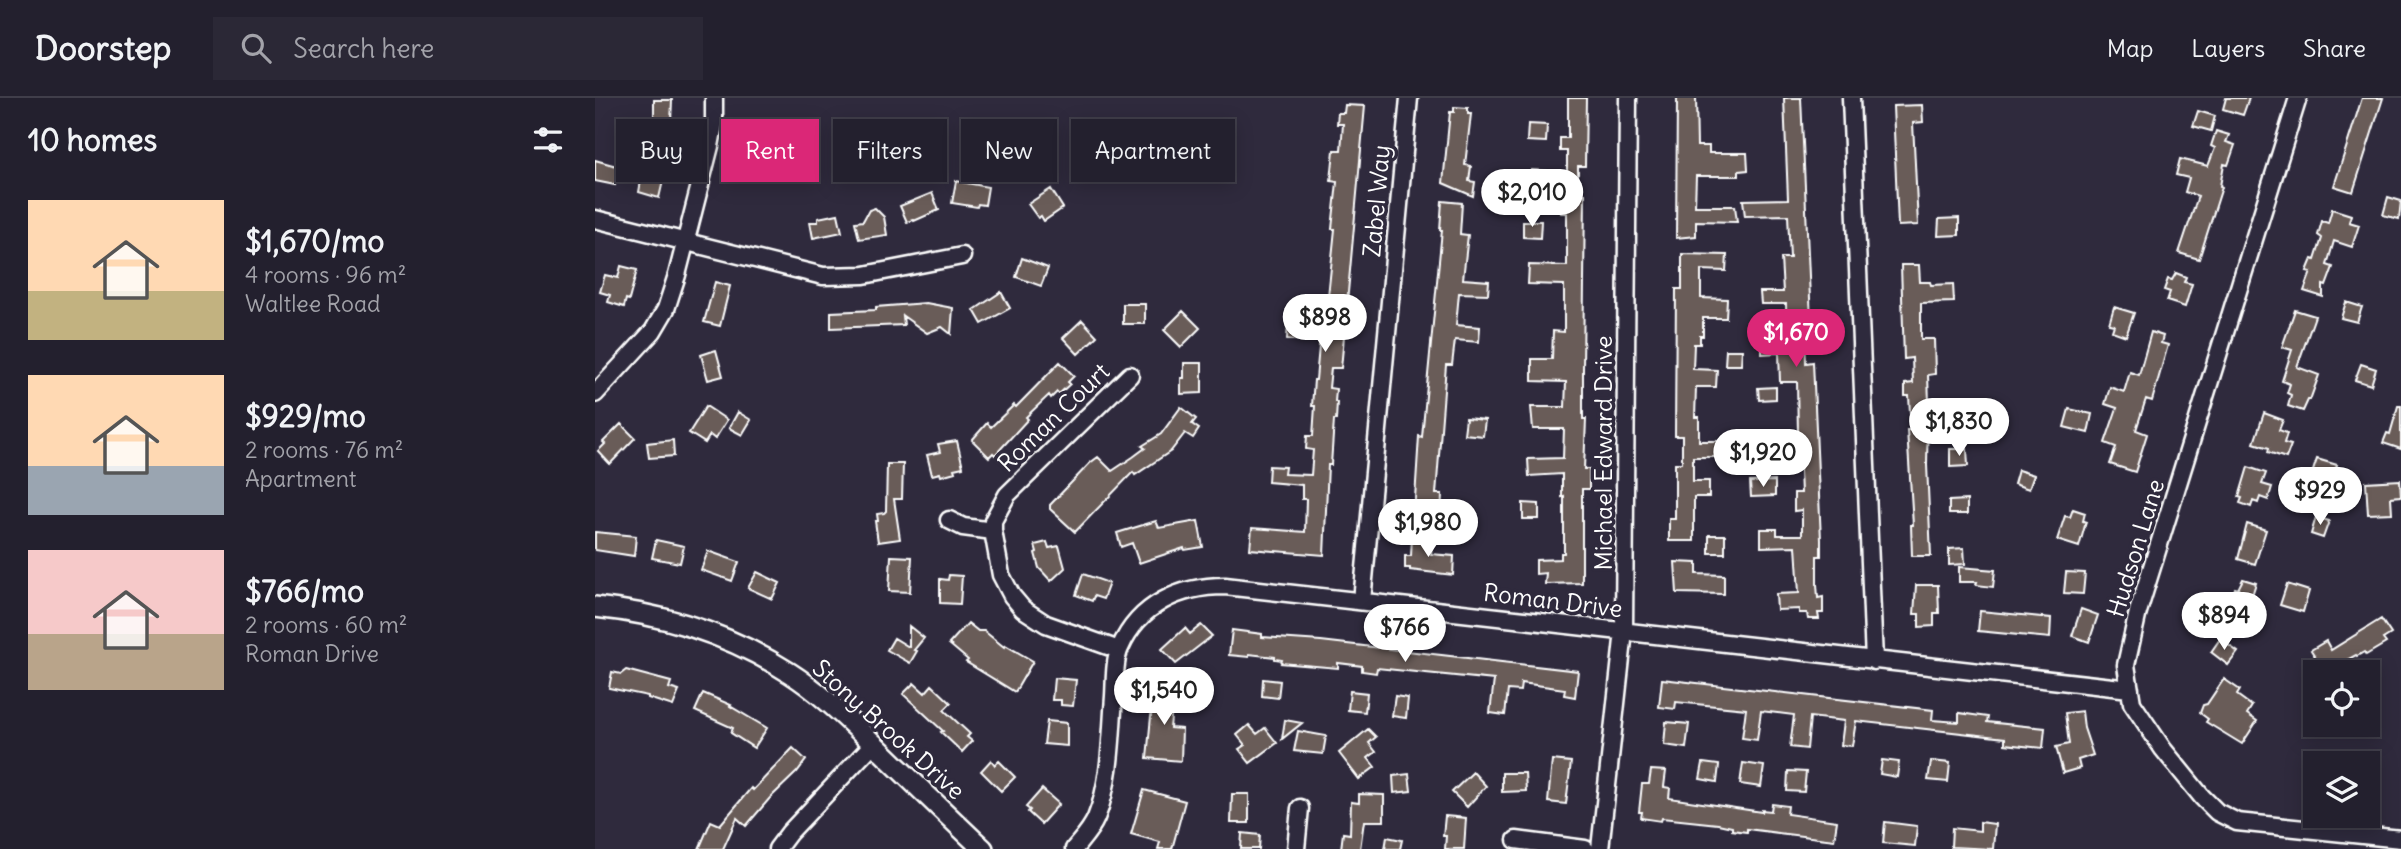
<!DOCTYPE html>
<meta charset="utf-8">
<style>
:root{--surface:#23202e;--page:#2b2836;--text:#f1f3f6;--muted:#a3a3aa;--line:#403e4a;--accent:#db2777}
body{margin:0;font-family:Delius,sans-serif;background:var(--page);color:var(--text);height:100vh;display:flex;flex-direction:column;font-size:26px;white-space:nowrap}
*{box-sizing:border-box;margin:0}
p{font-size:23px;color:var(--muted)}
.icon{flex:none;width:38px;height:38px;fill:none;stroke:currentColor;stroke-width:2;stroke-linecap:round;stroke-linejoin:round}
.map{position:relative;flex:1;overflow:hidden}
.drawer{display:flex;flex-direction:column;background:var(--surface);width:595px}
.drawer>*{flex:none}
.banner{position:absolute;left:21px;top:21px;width:665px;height:63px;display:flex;gap:14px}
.buttons{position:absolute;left:1708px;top:562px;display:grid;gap:14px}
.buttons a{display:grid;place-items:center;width:77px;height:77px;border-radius:0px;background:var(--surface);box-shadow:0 4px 18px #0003,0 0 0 2px var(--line);font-size:35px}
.price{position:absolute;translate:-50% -60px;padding:0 16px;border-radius:24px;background:#fff;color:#222;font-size:23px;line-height:46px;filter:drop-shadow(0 2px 4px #0008)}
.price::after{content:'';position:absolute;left:50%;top:42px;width:21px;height:16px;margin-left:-10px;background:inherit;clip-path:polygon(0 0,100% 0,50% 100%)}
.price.active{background:var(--accent);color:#fff}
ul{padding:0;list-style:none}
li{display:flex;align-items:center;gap:21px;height:175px;padding:0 28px}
li span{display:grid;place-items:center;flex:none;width:196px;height:140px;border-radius:0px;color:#555}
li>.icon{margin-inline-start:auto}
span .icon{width:84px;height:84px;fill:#fffc;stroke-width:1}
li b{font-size:30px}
h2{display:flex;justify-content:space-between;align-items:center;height:84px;padding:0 28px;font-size:30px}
.pill{padding:0 24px;border-radius:0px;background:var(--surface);box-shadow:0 4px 18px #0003,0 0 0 2px var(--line);font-size:24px;line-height:63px}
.pill.active{background:var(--accent);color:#fff}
header{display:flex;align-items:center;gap:42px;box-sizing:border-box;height:98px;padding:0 35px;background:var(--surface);border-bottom:2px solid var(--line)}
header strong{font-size:33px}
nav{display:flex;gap:38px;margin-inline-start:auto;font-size:24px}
.search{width:490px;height:63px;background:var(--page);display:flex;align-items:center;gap:18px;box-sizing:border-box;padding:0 24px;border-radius:0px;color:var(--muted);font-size:26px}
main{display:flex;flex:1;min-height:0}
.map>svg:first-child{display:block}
.building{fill:#695b58;stroke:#fff;stroke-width:2}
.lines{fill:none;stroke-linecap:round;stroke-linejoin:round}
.minor-casing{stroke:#fff;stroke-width:21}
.tertiary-casing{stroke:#fff;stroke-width:24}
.minor{stroke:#2f2a3d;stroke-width:16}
.tertiary{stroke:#2f2a3d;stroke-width:19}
.labels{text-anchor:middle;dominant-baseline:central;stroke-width:7;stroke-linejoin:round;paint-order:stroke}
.street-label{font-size:24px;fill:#fff;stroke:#2f2a3d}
</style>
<header>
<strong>Doorstep</strong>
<div class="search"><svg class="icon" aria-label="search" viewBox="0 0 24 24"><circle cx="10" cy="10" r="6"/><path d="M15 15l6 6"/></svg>Search here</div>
<nav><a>Map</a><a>Layers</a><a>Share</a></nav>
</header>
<main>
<section class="drawer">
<h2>10 homes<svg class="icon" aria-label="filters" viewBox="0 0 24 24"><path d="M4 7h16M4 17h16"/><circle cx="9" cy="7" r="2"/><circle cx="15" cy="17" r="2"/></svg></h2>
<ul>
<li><span style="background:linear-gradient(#ffd9b3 65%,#c2b280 0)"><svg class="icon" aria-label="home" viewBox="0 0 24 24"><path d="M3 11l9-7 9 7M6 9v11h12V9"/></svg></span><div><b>$1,670/mo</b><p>4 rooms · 96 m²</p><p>Waltlee Road</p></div></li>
<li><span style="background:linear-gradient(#ffd9b3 65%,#9aa5b1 0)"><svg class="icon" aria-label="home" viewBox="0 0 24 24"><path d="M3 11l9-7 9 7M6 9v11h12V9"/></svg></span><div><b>$929/mo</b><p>2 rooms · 76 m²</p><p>Apartment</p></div></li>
<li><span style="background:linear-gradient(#f6c9c9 60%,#b9a48a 0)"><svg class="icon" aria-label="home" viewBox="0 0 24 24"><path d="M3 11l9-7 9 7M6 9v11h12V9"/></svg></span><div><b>$766/mo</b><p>2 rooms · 60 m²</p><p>Roman Drive</p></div></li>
</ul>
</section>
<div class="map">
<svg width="1806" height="751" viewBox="0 0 1806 751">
<rect width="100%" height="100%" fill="#2f2a3d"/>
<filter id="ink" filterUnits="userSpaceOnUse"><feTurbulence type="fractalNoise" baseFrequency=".0143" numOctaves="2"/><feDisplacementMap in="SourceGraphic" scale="14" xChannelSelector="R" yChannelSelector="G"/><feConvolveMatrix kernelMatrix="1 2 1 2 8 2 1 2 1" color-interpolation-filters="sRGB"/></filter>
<g filter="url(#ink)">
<path class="building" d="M973 0H991L990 68H983V96H990L988 272V321H991L989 371H994V391H987V485L950 486 951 475 941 476V462L966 461V455H969V398L967 399V376L934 378 933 361 968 360 969 331H938L936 309H970L971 284 937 283V261H957L958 233 969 234V187L933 186 934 167 972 168V115H966V90L935 89 936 72 972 74V53H965V40H973Z
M1082 0H1101L1102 48H1114V55H1152L1153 72 1144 73V78H1101L1100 108H1140L1142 124 1101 123V138L1081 140Z
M1189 0H1206L1216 223H1211L1212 236 1210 237 1211 265 1218 264 1226 442V458H1222V486L1223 500 1228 499V515H1223L1224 521H1213L1212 515H1204V511L1182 512 1181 496 1204 495 1201 448 1166 449V431H1182V437H1207V412L1199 413V395H1206L1204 350 1170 351V336H1203L1202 284H1185L1184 255 1167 256V242L1192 241 1191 206H1166L1165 194H1188L1186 160H1195L1193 117 1150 118 1148 102 1193 101Z
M1631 0H1654L1648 17 1628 11Z
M1767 0H1788L1758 94 1739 88Z
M59 2H77L76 25H59Z
M750 7 770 8 747 260 746 270H736L734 290 741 291 740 304H742L741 322H739L736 367H733L729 457 655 451 657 430 710 434 711 401H707V387L673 384 674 368 690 369 689 376 716 377 718 352 711 351 712 338H718L720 308H717L719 282H721L725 237H729L740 131H737L742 84 736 83 739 52H746L748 26H742L743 15H749Z
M1327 7 1328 24 1318 25 1323 127 1303 128 1298 8Z
M859 9 873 10V16H876L870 67 876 68 874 83 880 84 878 98 848 85 855 14H859Z
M1603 13 1620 18 1616 33 1598 28Z
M933 26 952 27 951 44 932 43Z
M1621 33 1634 37 1631 44 1640 47 1633 67 1629 66 1625 88 1627 89 1604 161 1584 155 1603 98 1590 94 1594 80 1581 77 1585 61 1613 68 1620 50 1616 48Z
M55 52 74 57 64 100 44 94 46 83 34 80 39 63 51 66Z
M0 62 25 69 20 87 0 83Z
M361 83 393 89 390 107 383 106 382 109 357 105Z
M456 91 468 110 449 123 446 118 443 120 433 106Z
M337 95 344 112 319 123 318 122 312 124 305 108Z
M1793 99 1806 103 1804 121 1788 117Z
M847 103 867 105 865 136 873 137 868 181 894 183 893 196 864 195 861 227 885 229 884 244 860 242 857 267H851L841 396H847L846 418 819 416 824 338 827 339 847 132H845Z
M280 110 289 119 292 137 264 141 260 124 268 123 274 112Z
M1737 111 1756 117 1754 124 1764 127 1757 149 1739 143 1732 167 1738 169 1731 188 1728 187V199L1709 193 1716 174 1712 173 1717 161 1720 162 1727 140 1723 137 1727 123 1733 125Z
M243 116 247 134 218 140 215 124H223V120Z
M1364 120V137L1343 138 1344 121Z
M928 123H946L945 140 928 139Z
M1087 156 1132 157 1131 173 1106 172V200L1132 201 1131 220H1108V238H1105V246H1099L1098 271 1122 272 1121 289H1101L1100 319H1104V343H1133V359H1098V383H1114V399H1099V443H1074V421H1080V365H1087V338H1080L1081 191H1087Z
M427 160 453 170 446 188 421 179Z
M1306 167H1324L1325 184H1335L1336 187 1358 186 1359 204 1326 205V241H1339L1340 276 1333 277 1334 305 1343 304 1344 316H1333L1332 367 1336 458H1317L1316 427H1318L1312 332H1316L1314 298H1310V286L1318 285 1317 260 1309 261Z
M26 168 42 172 34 202 31 201 29 209 13 204 15 197 5 194 10 177 23 180Z
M1581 175 1591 179 1589 184 1597 186 1590 209 1572 203 1575 194 1569 192 1573 181 1577 182Z
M120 184 135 188 125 228 109 224Z
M406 194 415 210 387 226 379 212Z
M1751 204 1767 209 1762 224 1746 220Z
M331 205 358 210 356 236 347 229 332 235 308 218 309 227 236 230V214L281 212V209Z
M528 206H550V226H528Z
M1519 209 1539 215 1531 238 1517 233 1519 227 1514 226Z
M1700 212 1720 218 1702 269 1724 277 1715 302H1713L1708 313 1693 308 1696 297 1692 295 1695 286 1687 283 1697 252 1687 249Z
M588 213 605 230 586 249 569 232Z
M487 222 502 238 483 256 468 240Z
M693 225 709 227 707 243 692 241Z
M1556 234 1568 238 1566 245 1573 247 1557 303 1551 301 1541 332 1552 336 1540 374 1515 366 1521 349 1510 345 1522 310 1510 306 1515 289 1529 294 1535 274 1544 277Z
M121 252 128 278 113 282 106 257Z
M1131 252H1147L1146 267H1130Z
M465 264 479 278 473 284 475 286 464 296 462 294 456 300 454 297 431 319 433 321 400 357 398 355 394 359 377 342 392 325 396 329 419 307 421 309Z
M589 265H607V295L586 296V280H589Z
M1766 266 1781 271 1776 287 1760 282Z
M1181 289V301L1164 302 1163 290Z
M111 308 132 322 120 341 115 337 110 345 94 335Z
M1803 308H1806V351L1788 345 1792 335 1795 336Z
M586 309 601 321 597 326 604 331 598 340 590 335 576 353 540 377 538 374 480 434 455 411V407L495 365 503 359 517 373 538 359 550 350 547 348 566 336Z
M1474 311 1497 316 1493 335 1469 329Z
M143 314 156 322 147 337 134 330Z
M1669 315 1688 322 1684 332 1692 335 1689 345 1696 347 1691 360 1673 354 1674 350 1659 345Z
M871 320 890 322 888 338 869 336Z
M26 326 40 340 15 366 3 353 10 346 8 344Z
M78 342 79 358 54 360 52 345Z
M362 343 368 369 359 371 360 374 346 378 345 375 337 377 332 357 345 354 343 346Z
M1355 351H1372L1373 368 1355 369Z
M1722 361 1742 367 1737 383 1717 376Z
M292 366H308L307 401H299L305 441 283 444 280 423H283L282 416 289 415 291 413Z
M1653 369 1671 375 1667 386 1677 389 1673 402 1665 399 1663 405 1658 403 1656 409 1645 405 1647 400 1644 399Z
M1423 372 1439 377 1434 391 1419 386Z
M1805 382 1806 398 1796 399 1797 415 1773 416 1771 384Z
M1180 383V398L1156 399 1155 384Z
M1372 402V416H1354V403Z
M928 405 944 406V421H928Z
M1478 411 1490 415 1488 423 1491 424 1484 449 1462 442 1470 418 1475 419Z
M852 413 869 415 868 431 851 430Z
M1721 419 1734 423 1728 440 1716 436Z
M561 423 564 430 603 423 608 449 590 452 589 450 544 465 537 445 526 449 522 435Z
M1652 426 1671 432 1660 466 1643 461Z
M0 434 41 438 39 458 0 452Z
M1114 437H1130V455H1114Z
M817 439 838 441 836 456 859 458 858 477 815 472V470H810V458H816Z
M61 442 89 448 85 465 57 460Z
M452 444 454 450 464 448 470 470 456 483 444 470 440 455 442 454 440 447Z
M1369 450 1370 466 1354 467V451Z
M113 453 144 464 137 483 106 472Z
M296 458 317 459 315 494 294 493Z
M1080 464 1102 465V476L1129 477V496L1082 495Z
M1364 469 1400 472 1398 489 1381 487 1382 484H1364Z
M162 474 185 485 177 501 153 490Z
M1471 474 1490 475 1488 496 1469 495Z
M488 476 514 485 508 501 499 498 497 503 481 497Z
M354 477 367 478 365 506 345 505V481L353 482Z
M1648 481 1661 485 1650 519 1633 513 1640 490 1643 491Z
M1692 486 1714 493 1708 514 1685 507Z
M1321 487H1343L1344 515H1339V528L1324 529V516H1319Z
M1486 511 1503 517 1494 544 1477 538Z
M1385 513 1456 520 1455 540 1383 533Z
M1786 521 1796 536 1788 541 1791 545 1771 557 1769 554 1762 558 1761 557 1730 574 1716 552 1731 543 1736 552Z
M373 525 383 533H389L409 549 410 547 438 563 420 594 371 564 373 562 354 546Z
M606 527 617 538 581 566 567 551 590 530 595 536Z
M314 528 329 540 319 552 322 553 315 565 292 552 299 540 314 549Z
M637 532 667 536V539L726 543 983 573 980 599 969 597 970 591 926 585 925 593 913 592 910 617 895 615 899 582 782 570 781 575 767 573V568L743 565V570L686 565 687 562 680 561V559L654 556V559L634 557Z
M1625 541 1643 554 1633 567 1616 554Z
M31 572 76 584 74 590 84 593 78 608 53 600V598L14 590 17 574 26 576Z
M459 580 481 582 478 608 466 607V602H457Z
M668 581 685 583 683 600 667 598Z
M1067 581 1338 612 1337 622 1364 624V615L1393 619 1392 624 1450 630 1448 650 1410 646V640L1261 623 1257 648 1246 647 1249 623 1215 619 1212 651 1195 649 1199 617 1166 613 1162 642 1147 640 1151 611 1081 604 1080 611 1064 609Z
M1629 581 1645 592 1642 597 1657 608 1652 616 1662 623 1647 646 1611 624 1613 621 1605 615 1608 607 1612 606Z
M319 585 330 595 337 587 356 605 349 612 375 636 372 639 377 643 367 654 346 634 348 633 308 596Z
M559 587 579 589 575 630 587 631 586 663 552 660Z
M755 593 772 595 770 614 753 612Z
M108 595 136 607 135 608 172 630 159 650 136 635 138 630 100 613Z
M800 598 813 600 811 620 797 618Z
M1487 613 1489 630 1498 657 1483 662 1485 670 1468 675 1461 649 1474 646 1470 615Z
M690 622 707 625 687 641Z
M452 623 472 625V648L449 646Z
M1071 624 1094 626 1091 650 1069 647Z
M654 627 662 636 670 630 682 645 655 665 644 651 650 647 642 637Z
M773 631 781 639 774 645 781 654 773 660 780 669 764 681 744 655Z
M703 633 731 638 728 656 699 653Z
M198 650 211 662 202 674 175 700 151 728 142 720 128 751H104L116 723 125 727 156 690 158 692Z
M396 662 400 667 404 663 420 679 406 693 386 673Z
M957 662 976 664 971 706 953 704Z
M1287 662 1304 664 1302 679 1285 676Z
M1336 663 1355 665 1353 684 1333 682Z
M1108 665 1124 667 1122 684 1105 681Z
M1148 665 1169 668 1166 689 1145 686Z
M1056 672 1071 673 1069 689 1075 690 1074 700 1167 714V712L1176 713 1177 706 1193 708 1192 716 1242 723 1239 742 1152 731V734L1137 732V729L1123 726 1067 720 1066 723 1046 720 1047 714H1044L1047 686H1054Z
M1193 673 1211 674 1209 694 1192 693Z
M878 674 891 688 872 709 857 694Z
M907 675H930L931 693 907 694Z
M814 676 816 693 799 695 798 678Z
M447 691 464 706 446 726 433 714 435 712 431 709Z
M549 692 590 703 577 751H563L565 744 536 736Z
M637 696H654V725H636Z
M764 696 789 697V723H769L765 751H746L748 735 755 736 756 704 764 705Z
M850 718 871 720 869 751H850L851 738H848Z
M1290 724 1322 728 1320 748 1288 745Z
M1385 724 1400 726 1398 751 1356 749 1357 730 1385 733Z
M647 735 665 737 664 751H646Z
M792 739 807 742 805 751H790Z"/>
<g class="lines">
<g class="minor-casing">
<path id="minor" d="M1256 0 1279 563
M1703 0 1543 514 1531 567 1537 605 1568 651 1607 699 1622 714 1642 724 1806 741
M0 121 228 178 269 177 367 158
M0 296 58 233 71 211 82 177 115 48 119 27V0
M354 422 368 429 398 433
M767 503 814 0
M524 552 451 526 428 511 417 498 406 477 398 433V423L412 397 535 277
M921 742 990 751
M182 751 194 735 278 646
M479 751C487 741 496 732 501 720 516 683 516 638 519 598 520 583 519 563 525 550 544 506 586 488 630 488L1535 591
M701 751 705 710
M1005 751 1029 533 1033 0"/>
</g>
<g class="tertiary-casing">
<path id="tertiary" d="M0 509C70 516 136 537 195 575 228 596 256 625 284 651 319 685 353 718 388 751"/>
</g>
<use href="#minor" class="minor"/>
<use href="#tertiary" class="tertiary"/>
</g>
</g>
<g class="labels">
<g class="street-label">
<text transform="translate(781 103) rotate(-85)">Zabel Way</text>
<text transform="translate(458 319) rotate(-44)">Roman Court</text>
<text transform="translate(1008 355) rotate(-90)">Michael Edward Drive</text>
<text transform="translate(1540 450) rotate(-73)">Hudson Lane</text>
<text transform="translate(958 502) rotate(7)">Roman Drive</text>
<text transform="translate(294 631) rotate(42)">Stony Brook Drive</text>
</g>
</g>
</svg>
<div class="buttons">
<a><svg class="icon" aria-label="locate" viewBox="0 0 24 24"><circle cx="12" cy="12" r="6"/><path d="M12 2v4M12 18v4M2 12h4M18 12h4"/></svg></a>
<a><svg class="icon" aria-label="layers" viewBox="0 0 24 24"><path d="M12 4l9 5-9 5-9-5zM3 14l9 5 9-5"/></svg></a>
</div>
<b class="price" style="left:937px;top:131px">$2,010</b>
<b class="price" style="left:730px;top:256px">$898</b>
<b class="price active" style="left:1201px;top:271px">$1,670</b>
<b class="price" style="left:1364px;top:360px">$1,830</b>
<b class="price" style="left:1168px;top:391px">$1,920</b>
<b class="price" style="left:1725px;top:429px">$929</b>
<b class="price" style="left:833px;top:461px">$1,980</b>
<b class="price" style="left:1629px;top:554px">$894</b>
<b class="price" style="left:810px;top:566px">$766</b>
<b class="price" style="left:569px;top:629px">$1,540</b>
<div class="banner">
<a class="pill">Buy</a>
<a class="pill active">Rent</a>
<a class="pill">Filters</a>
<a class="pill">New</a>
<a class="pill">Apartment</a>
</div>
</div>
</main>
